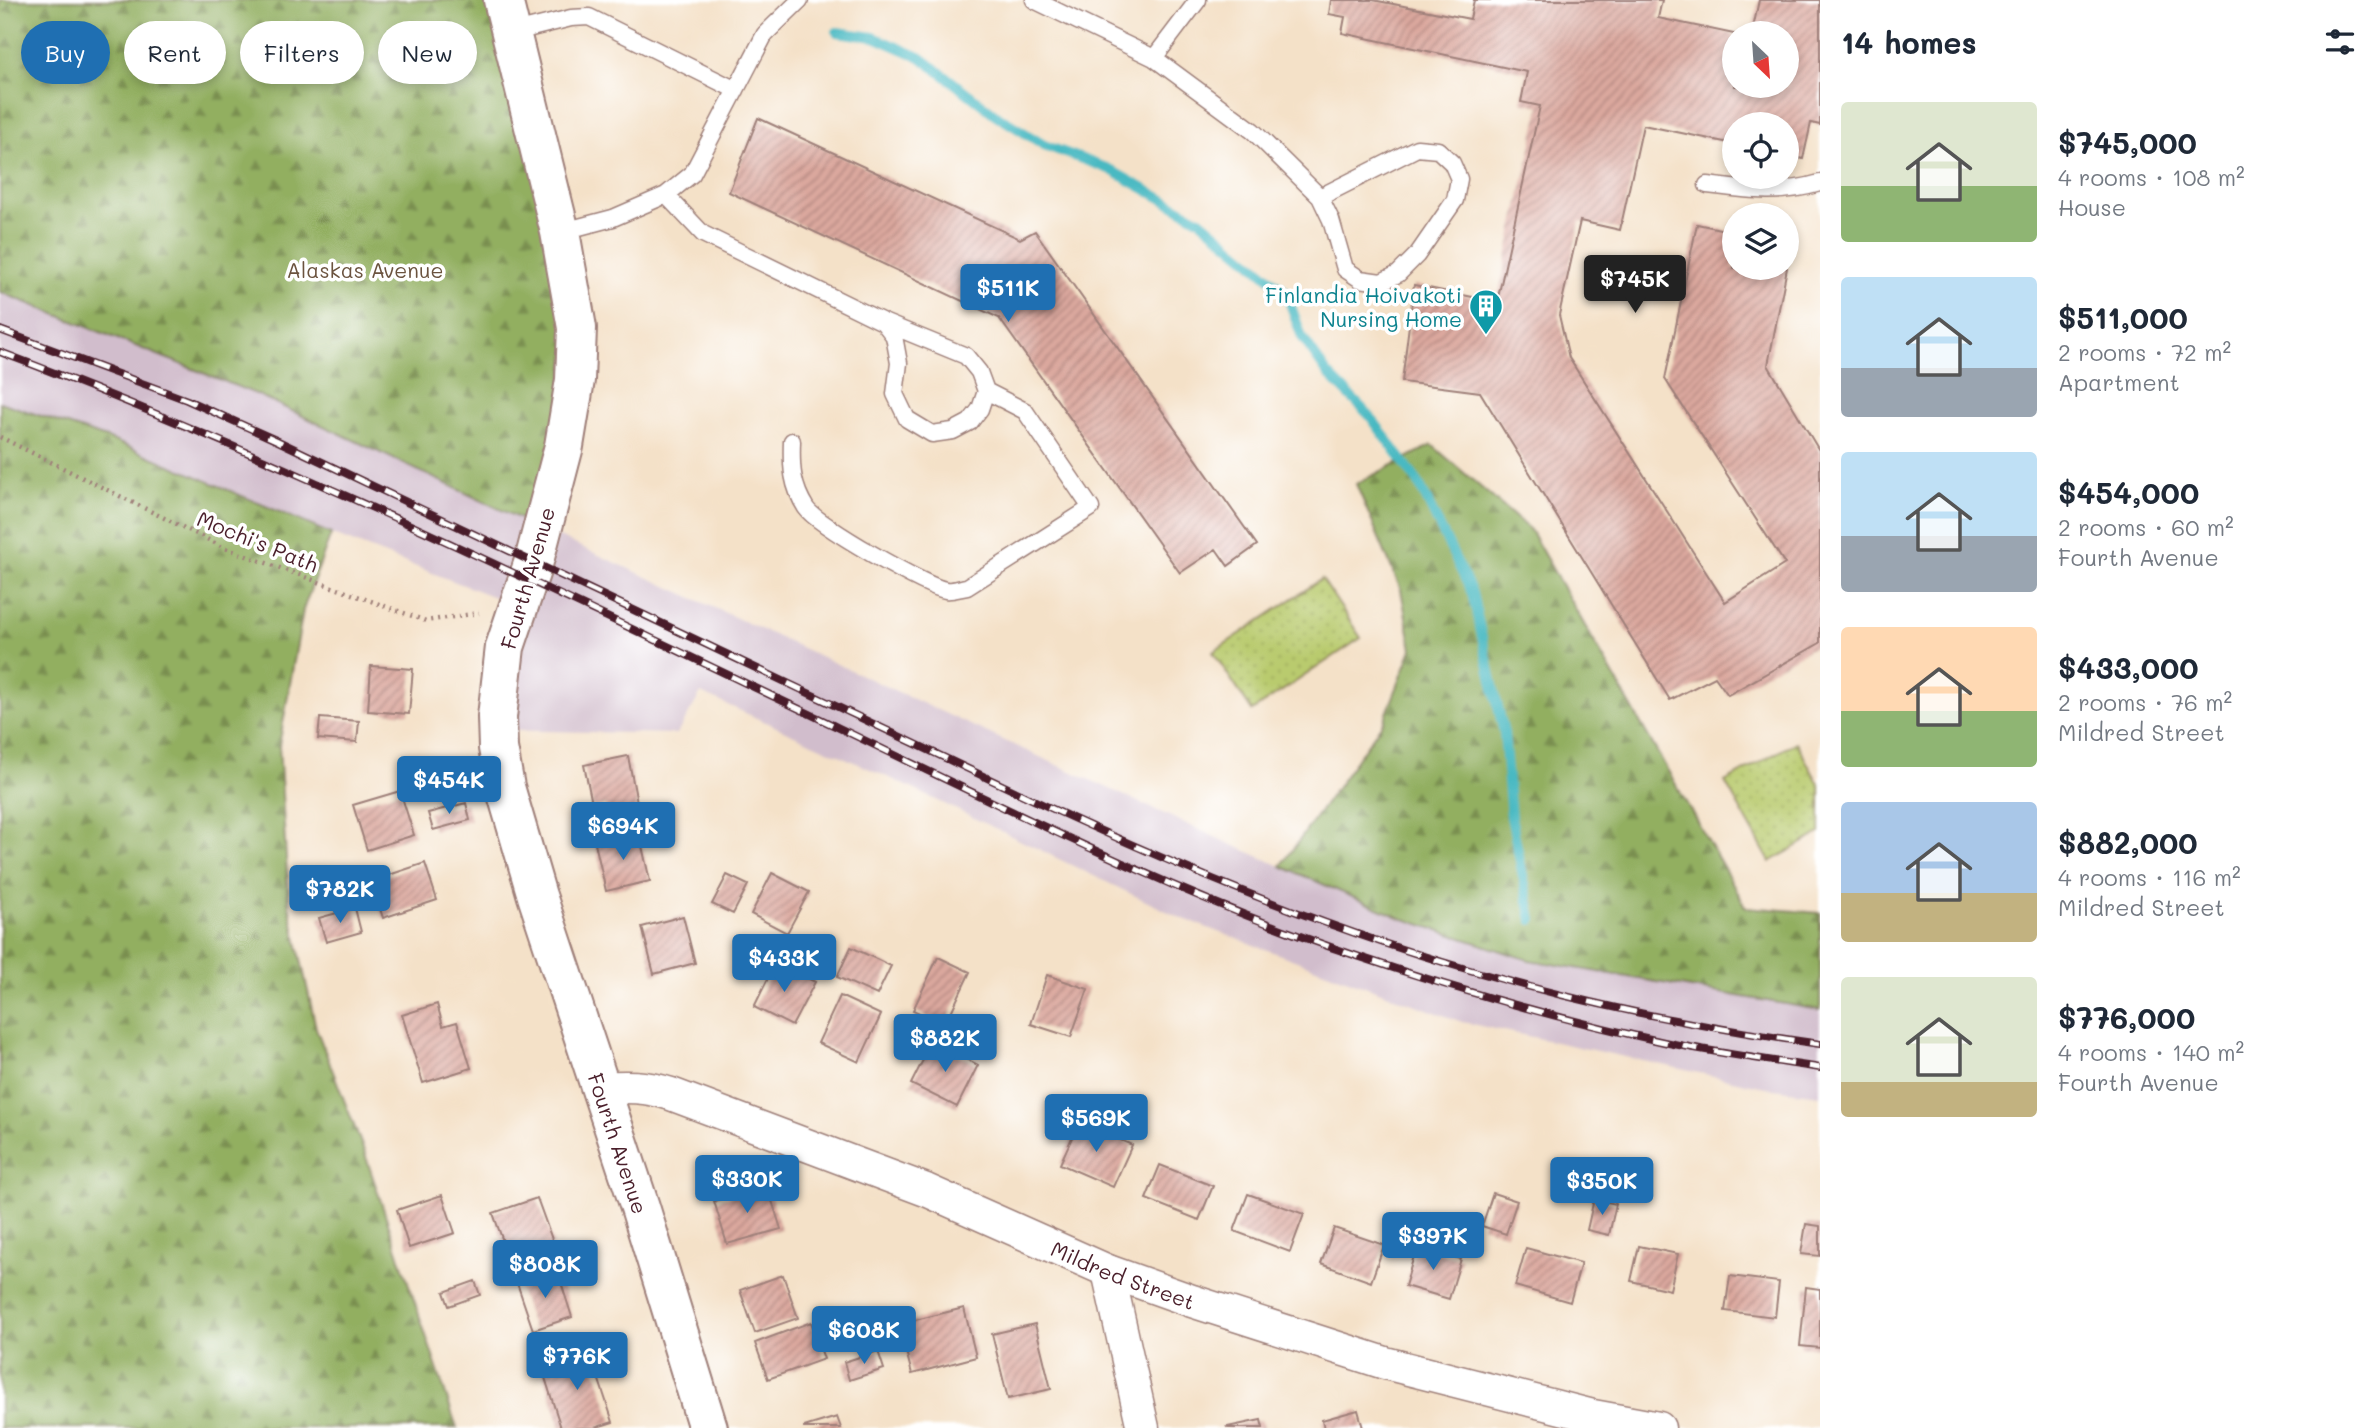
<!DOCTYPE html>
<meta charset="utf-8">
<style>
:root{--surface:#fff;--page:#f2f2f3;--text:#1f2937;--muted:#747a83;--accent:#1f6fb2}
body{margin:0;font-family:Mali,sans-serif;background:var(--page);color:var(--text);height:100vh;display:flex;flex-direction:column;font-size:26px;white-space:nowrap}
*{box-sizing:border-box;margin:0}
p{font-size:23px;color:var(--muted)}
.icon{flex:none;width:38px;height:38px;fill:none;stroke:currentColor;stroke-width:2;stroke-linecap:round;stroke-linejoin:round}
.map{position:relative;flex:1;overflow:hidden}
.panel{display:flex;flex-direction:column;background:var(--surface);width:560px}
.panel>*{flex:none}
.guide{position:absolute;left:21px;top:21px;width:665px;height:63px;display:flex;gap:14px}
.needle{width:46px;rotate:155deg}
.tools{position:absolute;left:1722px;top:21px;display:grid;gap:14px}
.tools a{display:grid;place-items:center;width:77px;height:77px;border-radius:50%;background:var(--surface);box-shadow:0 4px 10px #0003;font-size:35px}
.price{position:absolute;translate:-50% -60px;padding:0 16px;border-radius:7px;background:var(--accent);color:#fff;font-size:23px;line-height:46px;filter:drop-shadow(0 2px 4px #0008)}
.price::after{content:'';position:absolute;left:50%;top:42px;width:21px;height:16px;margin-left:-10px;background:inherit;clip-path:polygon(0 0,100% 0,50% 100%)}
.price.on{background:#222;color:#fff}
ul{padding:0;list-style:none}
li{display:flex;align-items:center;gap:21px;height:175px;padding:0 21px}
li span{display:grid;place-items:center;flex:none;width:196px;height:140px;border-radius:7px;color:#555}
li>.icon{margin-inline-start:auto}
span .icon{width:84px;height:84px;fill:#fffc;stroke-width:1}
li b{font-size:30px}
h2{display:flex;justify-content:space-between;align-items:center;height:84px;padding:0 21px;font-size:30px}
.pill{padding:0 24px;border-radius:32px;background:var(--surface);box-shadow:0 4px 10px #0003;font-size:24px;line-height:63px}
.pill.on{background:var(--accent);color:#fff}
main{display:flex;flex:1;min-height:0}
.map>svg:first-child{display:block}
.railway{fill:#d1bdcc}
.forest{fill:url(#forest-firs);stroke:#6e6746;stroke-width:2}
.park{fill:url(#park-dots);stroke:#82754c;stroke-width:2}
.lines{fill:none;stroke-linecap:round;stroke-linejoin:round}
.stream{stroke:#4ab9c2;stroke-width:10}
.building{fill:url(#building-hatch)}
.lane-casing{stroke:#9f807a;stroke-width:19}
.street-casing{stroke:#9f807a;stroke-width:35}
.secondary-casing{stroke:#9f807a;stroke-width:42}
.path{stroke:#9f807a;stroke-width:4.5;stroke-dasharray:2 5;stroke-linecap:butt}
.lane{stroke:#fff;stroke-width:16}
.street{stroke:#fff;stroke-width:32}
.secondary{stroke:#fff;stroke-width:38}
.rail-casing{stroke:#4a1f2b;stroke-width:8}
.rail{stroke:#fff;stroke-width:5;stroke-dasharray:16;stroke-linecap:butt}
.labels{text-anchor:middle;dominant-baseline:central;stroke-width:7;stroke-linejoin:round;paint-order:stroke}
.park-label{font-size:21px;fill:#6b533f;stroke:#fff}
.culture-label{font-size:21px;fill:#0d838f;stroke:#fff;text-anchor:end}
.street-label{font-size:21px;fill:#4a1f2b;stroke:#fff}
</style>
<main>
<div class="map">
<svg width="1820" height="1428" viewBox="0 0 1820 1428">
<defs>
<pattern id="forest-firs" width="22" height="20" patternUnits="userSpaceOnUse" patternTransform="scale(1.75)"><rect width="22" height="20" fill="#92af61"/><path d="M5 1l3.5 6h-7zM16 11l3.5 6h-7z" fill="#798e50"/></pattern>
<pattern id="park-dots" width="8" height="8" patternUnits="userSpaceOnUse" patternTransform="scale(1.75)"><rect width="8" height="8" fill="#b9cb6e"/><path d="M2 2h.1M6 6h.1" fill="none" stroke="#a1ae5f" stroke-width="1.8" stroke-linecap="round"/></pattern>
<pattern id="building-hatch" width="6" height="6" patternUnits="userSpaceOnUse" patternTransform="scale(1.75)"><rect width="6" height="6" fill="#dba89e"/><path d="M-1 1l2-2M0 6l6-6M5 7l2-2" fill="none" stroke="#b48881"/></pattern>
</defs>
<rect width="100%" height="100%" fill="#fff"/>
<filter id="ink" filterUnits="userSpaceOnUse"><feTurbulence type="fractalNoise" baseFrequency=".0143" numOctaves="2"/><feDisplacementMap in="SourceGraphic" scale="14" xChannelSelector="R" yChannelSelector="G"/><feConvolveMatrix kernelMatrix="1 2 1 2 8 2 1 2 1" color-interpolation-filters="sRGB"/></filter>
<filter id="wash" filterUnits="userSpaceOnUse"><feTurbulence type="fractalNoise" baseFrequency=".00686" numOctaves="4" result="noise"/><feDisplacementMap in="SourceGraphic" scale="28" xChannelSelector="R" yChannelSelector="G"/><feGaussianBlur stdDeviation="1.57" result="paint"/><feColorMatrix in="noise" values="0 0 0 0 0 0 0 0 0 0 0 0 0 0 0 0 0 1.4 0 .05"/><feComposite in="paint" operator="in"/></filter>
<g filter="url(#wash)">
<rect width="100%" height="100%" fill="#f4e1c8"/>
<path class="railway" d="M0 292 256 394 544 530 1228 843 1401 918 1529 960 1820 1010V1095L1774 1089 1462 1022 1181 918 901 783 701 693 677 734 500 730 518 606 331 534 112 440 0 402Z"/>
<path class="forest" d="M0 0H505L574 289 544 530 256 394 0 292Z
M0 402 112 440 331 534 303 610 279 746 289 905 316 1028 364 1151 457 1428H0Z
M1432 445 1530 530 1746 907 1820 913V1010L1529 960 1401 918 1281 866 1384 721 1412 649 1401 590 1356 484Z"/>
<path class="park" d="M1322 579 1361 638 1252 711 1213 652Z
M1796 742 1820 786V833L1770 862 1725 782Z"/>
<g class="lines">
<path class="stream" d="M837 32 874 37 920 57 996 115 1044 145 1109 169 1200 220 1286 292 1302 337 1328 374 1370 416 1418 482 1472 593 1504 733 1511 817 1532 920"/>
</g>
<g id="blocks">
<path class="building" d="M1331 0H1373L1470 19 1474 0H1662L1658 18 1734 34V86H1787V33H1752L1759 0H1820V125L1811 123 1803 159 1787 155V124H1734V144L1643 125 1620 230 1580 221 1559 315 1569 358 1725 602 1785 564 1665 379 1697 224 1734 232V268H1787L1768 365 1820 452V643L1728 695 1715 677 1670 700 1480 392 1402 382 1414 285 1497 302 1540 106 1521 102 1527 72 1342 33 1345 17 1329 14Z
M758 118 1020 239 1035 231 1257 545 1228 566 1216 549 1180 573 999 318 729 192Z
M1787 243 1792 245 1788 264H1787Z
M371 666 413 669 409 714 368 711Z
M320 718 359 721 357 742 318 739Z
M628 756 639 813 608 819 605 805 593 808 584 765Z
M400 791 414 835 367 850 353 805Z
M466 803 470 820 433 830 428 813Z
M639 833 650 881 606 891 595 843Z
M425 863 437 900 383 918 371 881Z
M772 873 809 892 787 933 751 914Z
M727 875 748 885 733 914 712 904Z
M355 908 361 932 326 942 319 918Z
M683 916 695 963 654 974 642 927Z
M851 947 891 966 877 995 837 977Z
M938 957 970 972 945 1025 913 1010Z
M776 962 815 982 792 1026 754 1007Z
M1047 975 1088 989 1071 1037 1031 1024Z
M840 996 881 1015 859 1062 818 1043Z
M437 1004 443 1026 457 1022 471 1068 423 1083 402 1015Z
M932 1042 978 1065 957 1107 911 1084Z
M1079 1122 1132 1145 1113 1187 1060 1164Z
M1160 1165 1213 1186 1199 1220 1146 1199Z
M767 1185 781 1229 727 1244 714 1201Z
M1493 1193 1517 1201 1506 1234 1482 1226Z
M1248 1194 1304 1214 1290 1252 1234 1231Z
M442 1195 455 1233 409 1248 397 1210Z
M537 1198 554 1245 510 1261 493 1213Z
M1594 1199 1616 1204 1609 1235 1587 1230Z
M1806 1224 1820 1226V1256L1801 1254Z
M1334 1228 1384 1245 1371 1282 1321 1264Z
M1417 1246 1461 1259 1449 1299 1405 1286Z
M1639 1246 1678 1254 1670 1290 1631 1281Z
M1526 1248 1581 1263 1570 1302 1515 1286Z
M557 1270 572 1317 533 1330 517 1283Z
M783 1275 798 1318 755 1333 740 1290Z
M1730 1276 1779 1282 1775 1317 1725 1311Z
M475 1281 480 1295 449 1306 444 1292Z
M1806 1287 1820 1289V1348L1800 1346Z
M964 1308 976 1357 912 1374 899 1324Z
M811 1322 824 1359 768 1379 755 1343Z
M1035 1324 1051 1389 1008 1399 992 1334Z
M589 1350 613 1422 594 1428H561L541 1365Z
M878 1351 884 1369 849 1380 844 1362Z
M1358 1410 1363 1428H1324L1322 1420Z
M837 1417 841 1428H804V1427Z
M1261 1420 1263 1428H1228L1227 1427Z"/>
</g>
</g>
<g filter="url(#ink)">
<use href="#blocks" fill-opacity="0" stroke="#9f807a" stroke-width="2"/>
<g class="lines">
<g class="lane-casing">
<path id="lane" d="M1034 0 1154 58 1253 131 1320 197 1331 220 1345 269 1360 279 1381 282 1398 274 1417 255 1455 200 1459 179 1452 163 1438 150 1417 148 1320 197
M511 33 571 18 589 17 736 90
M1154 58 1198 0
M1707 185C1748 190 1780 195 1820 183
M666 195 703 234 883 322 894 336 899 363 895 394 907 419 932 434 953 431 970 422 980 409 986 391 979 372 966 356 883 322
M560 232 613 218 666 195 692 174 765 34 800 0
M792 441C791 467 792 486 806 508 817 525 926 587 946 590 952 591 960 588 967 587L1091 508 1025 411 986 391"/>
</g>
<g class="street-casing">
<g id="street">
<path id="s1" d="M601 1088C626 1086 646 1086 671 1094L926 1190 1108 1271 1192 1301 1385 1363 1593 1416 1659 1428"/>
<path d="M1108 1271 1143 1428"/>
</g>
</g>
<g class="secondary-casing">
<g id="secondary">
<path id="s2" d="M503 0 560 232 577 328 575 380 564 446 534 561 505 647 497 717 498 748 505 787 537 896 640 1207 708 1428"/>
</g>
</g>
<path class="path" d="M0 437 225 548 426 621 479 613"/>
<use href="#lane" class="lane"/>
<use href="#street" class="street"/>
<use href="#secondary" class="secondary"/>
<g class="rail-casing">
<path id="rail" d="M0 330 187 400 278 441 1042 804C1189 872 1341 935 1498 978 1603 1008 1712 1029 1820 1044
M0 352C286 460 561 595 837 727 1006 808 1173 894 1351 954 1454 989 1558 1019 1664 1042 1716 1053 1768 1060 1820 1068"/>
</g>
<use href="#rail" class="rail"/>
</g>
</g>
<defs>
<g id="building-pin" transform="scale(1.75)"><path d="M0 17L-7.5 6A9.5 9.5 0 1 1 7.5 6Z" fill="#0f9aa8" stroke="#fff"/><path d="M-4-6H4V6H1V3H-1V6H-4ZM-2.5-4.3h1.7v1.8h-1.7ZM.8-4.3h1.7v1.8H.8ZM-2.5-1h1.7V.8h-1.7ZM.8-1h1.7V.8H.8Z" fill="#fff"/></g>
</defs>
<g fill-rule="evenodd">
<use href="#building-pin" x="1486" y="306"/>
</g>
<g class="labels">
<g class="park-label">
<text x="365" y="269">Alaskas Avenue</text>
</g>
<g class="culture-label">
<text x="1462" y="294">Finlandia Hoivakoti<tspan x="1462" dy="24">Nursing Home</tspan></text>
</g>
<g class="street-label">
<text transform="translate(258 541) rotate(22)">Mochi's Path</text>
<text transform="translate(527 578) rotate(-74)">Fourth Avenue</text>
<text stroke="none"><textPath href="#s2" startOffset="1180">Fourth Avenue</textPath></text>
<text stroke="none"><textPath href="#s1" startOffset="558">Mildred Street</textPath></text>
</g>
</g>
</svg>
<div class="tools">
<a><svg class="needle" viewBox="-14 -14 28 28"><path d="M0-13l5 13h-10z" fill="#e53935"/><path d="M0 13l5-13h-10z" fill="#747a83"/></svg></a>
<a><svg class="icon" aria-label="locate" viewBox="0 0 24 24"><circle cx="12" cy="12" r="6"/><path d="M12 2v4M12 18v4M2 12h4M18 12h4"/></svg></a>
<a><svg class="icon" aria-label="layers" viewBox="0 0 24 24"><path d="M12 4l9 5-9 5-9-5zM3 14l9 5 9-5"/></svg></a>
</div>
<b class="price on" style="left:1635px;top:315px">$745K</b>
<b class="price" style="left:1008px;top:324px">$511K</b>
<b class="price" style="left:449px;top:816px">$454K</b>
<b class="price" style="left:623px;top:862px">$694K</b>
<b class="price" style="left:340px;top:925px">$782K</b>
<b class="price" style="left:784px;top:994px">$433K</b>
<b class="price" style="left:945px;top:1074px">$882K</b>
<b class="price" style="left:1096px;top:1154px">$569K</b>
<b class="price" style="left:747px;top:1215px">$330K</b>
<b class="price" style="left:1602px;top:1217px">$350K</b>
<b class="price" style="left:1433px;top:1272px">$397K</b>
<b class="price" style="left:545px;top:1300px">$808K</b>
<b class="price" style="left:864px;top:1366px">$608K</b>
<b class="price" style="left:577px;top:1392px">$776K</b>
<div class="guide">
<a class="pill on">Buy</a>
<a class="pill">Rent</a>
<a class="pill">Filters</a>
<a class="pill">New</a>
</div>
</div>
<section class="panel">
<h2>14 homes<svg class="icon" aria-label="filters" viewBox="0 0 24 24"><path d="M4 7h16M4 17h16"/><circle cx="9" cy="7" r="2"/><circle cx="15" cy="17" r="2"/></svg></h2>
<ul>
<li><span style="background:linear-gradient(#dfe7d0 60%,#8fb573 0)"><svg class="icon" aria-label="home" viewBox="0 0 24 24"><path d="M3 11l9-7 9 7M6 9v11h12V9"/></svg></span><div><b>$745,000</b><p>4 rooms · 108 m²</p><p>House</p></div></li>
<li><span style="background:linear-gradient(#bfe0f5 65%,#9aa5b1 0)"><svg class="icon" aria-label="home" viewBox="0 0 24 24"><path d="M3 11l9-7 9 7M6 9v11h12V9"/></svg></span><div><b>$511,000</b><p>2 rooms · 72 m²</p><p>Apartment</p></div></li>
<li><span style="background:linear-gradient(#bfe0f5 60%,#9aa5b1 0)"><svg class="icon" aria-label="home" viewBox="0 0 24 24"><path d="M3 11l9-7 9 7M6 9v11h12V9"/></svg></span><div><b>$454,000</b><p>2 rooms · 60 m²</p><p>Fourth Avenue</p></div></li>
<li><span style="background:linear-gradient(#ffd9b3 60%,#8fb573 0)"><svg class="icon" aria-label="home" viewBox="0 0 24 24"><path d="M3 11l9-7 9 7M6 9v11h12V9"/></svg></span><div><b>$433,000</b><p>2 rooms · 76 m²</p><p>Mildred Street</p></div></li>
<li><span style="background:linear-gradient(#a9c7e8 65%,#c2b280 0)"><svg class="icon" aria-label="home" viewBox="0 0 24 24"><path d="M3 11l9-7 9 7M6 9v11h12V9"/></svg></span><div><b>$882,000</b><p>4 rooms · 116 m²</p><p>Mildred Street</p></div></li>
<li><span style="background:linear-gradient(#dfe7d0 75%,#c2b280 0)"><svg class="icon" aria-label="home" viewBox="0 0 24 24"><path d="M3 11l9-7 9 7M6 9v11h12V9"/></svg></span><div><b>$776,000</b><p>4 rooms · 140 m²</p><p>Fourth Avenue</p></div></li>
</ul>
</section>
</main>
